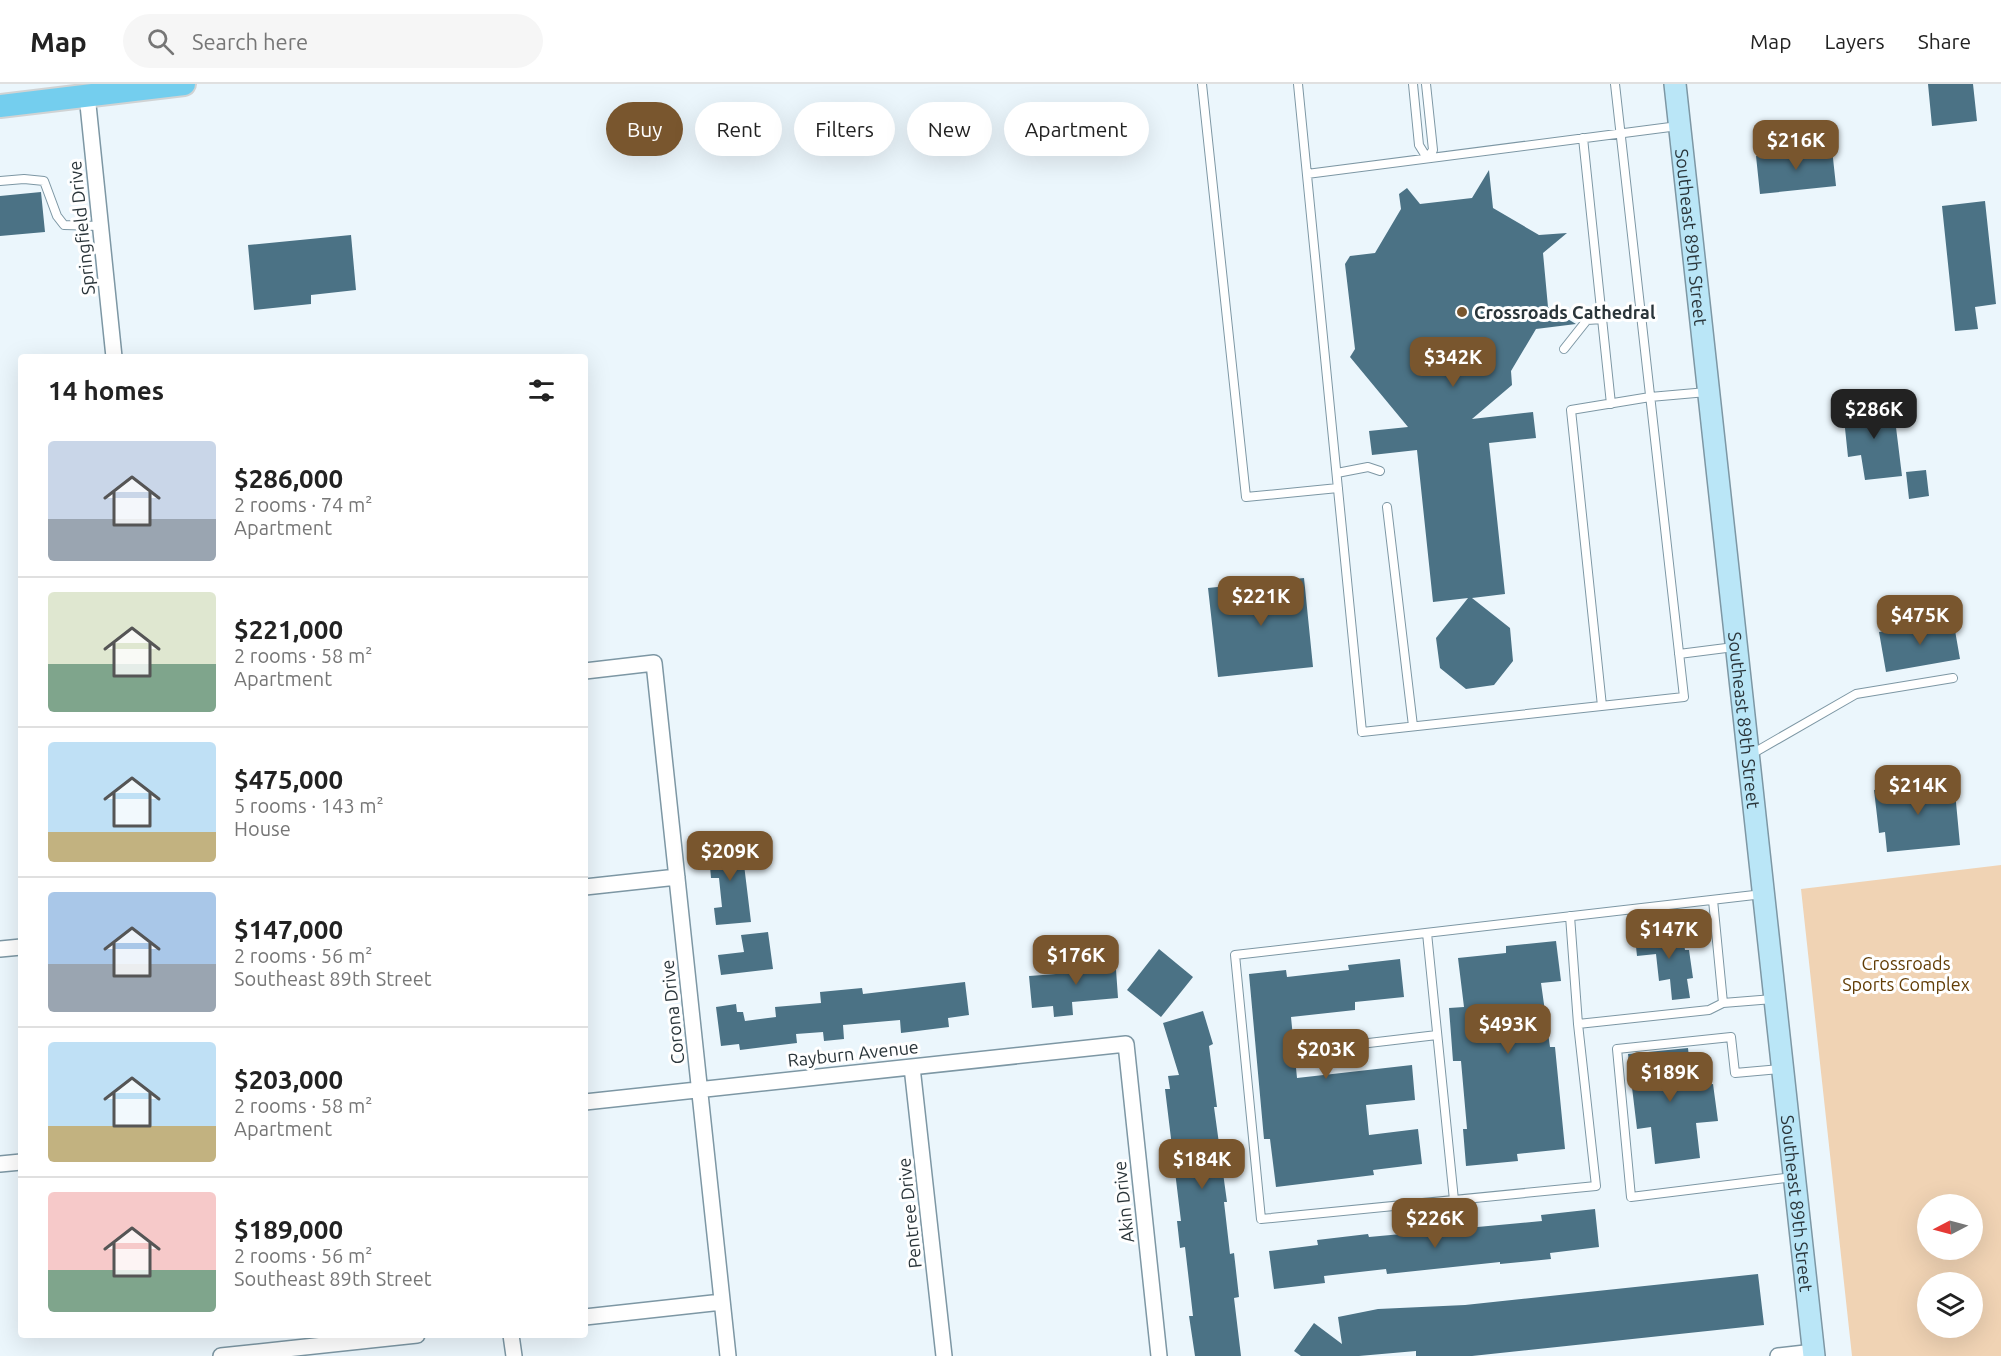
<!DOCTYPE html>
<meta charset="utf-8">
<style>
:root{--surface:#fff;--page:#f6f6f6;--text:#222;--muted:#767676;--line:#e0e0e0;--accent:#79562e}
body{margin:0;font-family:Ubuntu,sans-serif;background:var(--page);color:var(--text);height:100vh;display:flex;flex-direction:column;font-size:22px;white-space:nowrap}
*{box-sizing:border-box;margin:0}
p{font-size:20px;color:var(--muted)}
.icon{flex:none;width:33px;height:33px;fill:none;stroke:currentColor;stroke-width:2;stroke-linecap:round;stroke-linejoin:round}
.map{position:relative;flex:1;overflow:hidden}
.panel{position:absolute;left:18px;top:270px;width:570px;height:984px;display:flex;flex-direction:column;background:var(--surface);border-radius:6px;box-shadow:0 6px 24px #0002}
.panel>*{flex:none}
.hud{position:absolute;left:606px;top:18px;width:570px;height:54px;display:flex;gap:12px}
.needle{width:39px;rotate:264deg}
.controls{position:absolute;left:1917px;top:1110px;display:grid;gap:12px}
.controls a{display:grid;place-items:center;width:66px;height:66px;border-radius:50%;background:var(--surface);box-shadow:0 6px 24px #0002;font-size:30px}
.price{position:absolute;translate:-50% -51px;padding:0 14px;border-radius:12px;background:var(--accent);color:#fff;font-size:20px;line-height:39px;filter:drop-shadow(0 2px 3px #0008)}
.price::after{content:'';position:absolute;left:50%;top:36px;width:18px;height:14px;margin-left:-9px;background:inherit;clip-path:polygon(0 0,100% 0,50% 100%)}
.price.on{background:#222;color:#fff}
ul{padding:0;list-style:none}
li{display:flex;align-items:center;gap:18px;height:150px;padding:0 30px}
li+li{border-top:2px solid var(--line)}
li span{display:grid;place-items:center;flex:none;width:168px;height:120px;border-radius:6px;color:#555}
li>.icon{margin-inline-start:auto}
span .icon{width:72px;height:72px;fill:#fffc;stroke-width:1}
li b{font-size:26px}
h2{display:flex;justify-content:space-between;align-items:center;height:72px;padding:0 30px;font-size:26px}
.chip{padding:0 21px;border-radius:27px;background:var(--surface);box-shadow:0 6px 24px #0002;font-size:21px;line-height:54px}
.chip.on{background:var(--accent);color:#fff}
header{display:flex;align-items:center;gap:36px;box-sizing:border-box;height:84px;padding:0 30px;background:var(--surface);border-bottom:2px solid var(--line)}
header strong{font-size:28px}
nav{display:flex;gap:33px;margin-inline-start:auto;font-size:21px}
.search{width:420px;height:54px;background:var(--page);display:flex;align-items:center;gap:15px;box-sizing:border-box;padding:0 21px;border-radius:33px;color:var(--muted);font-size:22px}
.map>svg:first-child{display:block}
.green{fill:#f0d3b4;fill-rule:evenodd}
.building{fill:#4b7285}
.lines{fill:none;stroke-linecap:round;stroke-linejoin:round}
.lane-casing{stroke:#7d97a4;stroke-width:10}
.street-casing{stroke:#7d97a4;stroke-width:18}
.secondary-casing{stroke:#7d97a4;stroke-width:24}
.primary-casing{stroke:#d0d3d4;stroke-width:26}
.lane{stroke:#fff;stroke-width:8}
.street{stroke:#fff;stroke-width:15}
.secondary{stroke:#bae6f7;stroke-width:21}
.primary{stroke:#74ceee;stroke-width:22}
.poi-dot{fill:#79562e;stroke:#fff;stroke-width:2}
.labels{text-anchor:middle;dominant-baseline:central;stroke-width:6;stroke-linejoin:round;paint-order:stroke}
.street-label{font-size:18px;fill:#2a353a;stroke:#fff}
.poi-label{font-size:18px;font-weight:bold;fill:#2a353a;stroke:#fff;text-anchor:start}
.park-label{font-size:18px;fill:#623d06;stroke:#fff}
</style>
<header>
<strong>Map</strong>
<div class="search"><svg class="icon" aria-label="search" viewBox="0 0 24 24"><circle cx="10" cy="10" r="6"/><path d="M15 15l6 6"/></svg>Search here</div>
<nav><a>Map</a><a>Layers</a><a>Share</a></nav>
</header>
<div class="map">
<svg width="2001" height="1272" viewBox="0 0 2001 1272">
<rect width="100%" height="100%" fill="#ebf6fc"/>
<path class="green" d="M2001 781V1272H1852L1801 805ZM1972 1120V1166H1928V1120ZM1928 1198H1972V1244H1928Z"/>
<path class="building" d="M1928 0H1973L1977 37 1932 42Z
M1832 65 1836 102 1760 110 1756 72Z
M1489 86 1493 124 1539 151 1567 149 1543 169 1548 223 1576 240 1536 245 1511 287 1512 301 1472 335 1533 328 1536 354 1489 359 1505 510 1472 514 1510 544 1513 577 1494 601 1466 605 1440 584 1436 554 1468 514 1433 518 1417 366 1372 371 1369 347 1408 343 1350 273 1355 265 1345 180 1350 172 1375 169 1401 125 1399 110 1407 104 1420 120 1472 114Z
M41 108 45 148 0 152V112Z
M1985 117 1996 220 1975 223 1978 245 1955 247 1942 122Z
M351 151 356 206 311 211V220L254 226 248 161Z
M1893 319 1902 392 1865 396 1861 371 1848 373 1843 325Z
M1926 386 1929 412 1909 415 1906 388Z
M1304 494 1313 583 1218 593 1208 504Z
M1953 535 1960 575 1886 588 1879 548Z
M1954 697 1960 761 1887 768 1885 748 1879 749 1874 706Z
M741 756 751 838 716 841 714 824 722 823 719 794H711L708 759Z
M1682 847 1685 866H1689L1693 894 1687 895 1690 914 1672 916 1670 895 1659 897 1656 870 1637 872 1635 853Z
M768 848 773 885 721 891 718 871 744 868 741 851Z
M1556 857 1561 897 1541 899 1550 963H1555L1565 1065 1517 1070 1518 1077 1466 1082 1463 1045H1467L1461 977H1453L1449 924 1464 923 1458 874 1506 869V862Z
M1159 865 1193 893 1161 933 1127 906Z
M1115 871 1118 914 1072 918 1073 931 1054 933 1053 922 1032 924 1029 892 1083 888 1082 874Z
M1400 875 1404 913 1355 918V926L1291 933 1297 994 1412 981 1415 1016 1366 1021 1369 1051 1418 1045 1422 1080 1373 1086 1374 1091 1276 1103 1270 1055H1264L1249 890 1286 886 1287 893 1349 886 1348 881Z
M965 898 969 931 948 934 949 943 901 949 900 936 877 938 843 941 844 955 824 957 823 948 796 950 797 959 740 966 739 960 721 962 716 923 736 920 737 928H743L745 937 776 933 775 923 821 919 820 908 862 904 863 910Z
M1203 927 1213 960 1209 962 1217 1023H1214L1227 1118H1224L1230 1170 1234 1169 1239 1213 1234 1214 1241 1272H1195L1189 1232H1193L1185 1163 1180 1164 1177 1137H1181L1165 1005H1170L1168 992 1179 991 1163 939Z
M1688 964 1692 1002 1713 1000 1718 1037 1696 1039 1700 1074 1655 1080 1651 1043 1637 1045 1628 970Z
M1595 1125 1599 1163 1550 1169 1551 1175 1500 1180V1178L1387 1190 1386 1185 1324 1192 1325 1199 1274 1205 1269 1167 1318 1161 1317 1156 1368 1150 1369 1153 1542 1137 1541 1131Z
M1758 1190 1764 1241 1472 1272H1416V1267L1359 1272H1301L1294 1267 1314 1239 1342 1260 1338 1233 1378 1225 1465 1221Z"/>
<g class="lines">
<g class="lane-casing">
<path id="lane" d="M1202 0 1246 413 1338 404
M1298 0 1362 648 1684 613 1615 0
M1413 0 1419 61 1427 74 1433 66 1426 0
M1583 54 1611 320
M1307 90 1678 42
M0 97 24 95 44 97 57 132 64 141 100 142
M1564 265 1587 236 1603 235
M1337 389 1368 383 1380 387
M1387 423 1413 642
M1679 570 1734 563
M1602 622 1571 326 1650 313 1707 308
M1750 671 1856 610 1953 594
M1763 810 1235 871 1261 1135 1596 1102 1578 940 1709 926 1723 919 1773 915
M1713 816 1723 919
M1570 832 1578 940
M1427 849 1454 1116
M1326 964 1437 951
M1781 985 1735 989 1731 953 1617 965 1631 1113 1793 1093"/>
</g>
<g class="street-casing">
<path id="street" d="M87 11 114 273
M585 587 654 579 728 1272
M585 803 677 793
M0 865 21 863
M912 983 944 1272
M585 1018 1126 960 1159 1272
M0 1080 21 1078
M585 1233 722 1218
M511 1251 514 1272
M221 1272 417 1251
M1778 1272 1814 1268"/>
</g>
<g class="secondary-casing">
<g id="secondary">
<path id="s1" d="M1675 0 1814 1272"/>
</g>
</g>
<g class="primary-casing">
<path id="primary" d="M0 22 184 0"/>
</g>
<use href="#lane" class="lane"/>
<use href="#street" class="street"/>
<use href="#secondary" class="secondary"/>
<use href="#primary" class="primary"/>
</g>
<circle class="poi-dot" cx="1462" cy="228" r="6"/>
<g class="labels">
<g class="street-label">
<text transform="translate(81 144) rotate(-96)">Springfield Drive</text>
<text stroke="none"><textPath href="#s1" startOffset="154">Southeast 89th Street</textPath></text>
<text stroke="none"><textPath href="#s1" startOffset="640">Southeast 89th Street</textPath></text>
<text transform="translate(672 928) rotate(-96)">Corona Drive</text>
<text transform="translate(853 969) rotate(-6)">Rayburn Avenue</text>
<text transform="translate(1123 1118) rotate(-96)">Akin Drive</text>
<text stroke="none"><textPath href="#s1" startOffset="1126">Southeast 89th Street</textPath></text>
<text transform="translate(909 1129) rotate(-96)">Pentree Drive</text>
</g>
<g class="poi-label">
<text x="1474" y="228">Crossroads Cathedral</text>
</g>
<g class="park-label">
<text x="1906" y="879">Crossroads<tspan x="1906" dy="21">Sports Complex</tspan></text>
</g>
</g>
</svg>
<div class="controls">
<a><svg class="needle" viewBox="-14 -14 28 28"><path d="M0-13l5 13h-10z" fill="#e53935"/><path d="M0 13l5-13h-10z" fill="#767676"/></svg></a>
<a><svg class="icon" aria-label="layers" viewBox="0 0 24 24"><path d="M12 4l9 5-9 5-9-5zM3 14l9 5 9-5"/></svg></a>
</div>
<b class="price" style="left:1796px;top:87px">$216K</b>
<b class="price" style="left:1453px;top:304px">$342K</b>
<b class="price on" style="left:1874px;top:356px">$286K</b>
<b class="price" style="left:1261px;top:543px">$221K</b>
<b class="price" style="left:1920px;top:562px">$475K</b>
<b class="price" style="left:1918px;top:732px">$214K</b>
<b class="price" style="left:730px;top:798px">$209K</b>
<b class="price" style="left:1669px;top:876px">$147K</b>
<b class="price" style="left:1076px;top:902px">$176K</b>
<b class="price" style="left:1508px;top:971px">$493K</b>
<b class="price" style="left:1326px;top:996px">$203K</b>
<b class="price" style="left:1670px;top:1019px">$189K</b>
<b class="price" style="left:1202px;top:1106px">$184K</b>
<b class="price" style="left:1435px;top:1165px">$226K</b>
<div class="hud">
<a class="chip on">Buy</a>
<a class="chip">Rent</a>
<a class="chip">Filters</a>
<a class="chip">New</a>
<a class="chip">Apartment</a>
</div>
<section class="panel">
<h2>14 homes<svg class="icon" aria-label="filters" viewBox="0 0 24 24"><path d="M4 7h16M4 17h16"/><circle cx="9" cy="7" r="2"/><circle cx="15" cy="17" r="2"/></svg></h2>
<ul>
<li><span style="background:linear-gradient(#c9d6e8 65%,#9aa5b1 0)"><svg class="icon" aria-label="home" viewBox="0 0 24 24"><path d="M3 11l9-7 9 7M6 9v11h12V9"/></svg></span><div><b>$286,000</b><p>2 rooms · 74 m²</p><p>Apartment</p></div></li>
<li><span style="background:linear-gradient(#dfe7d0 60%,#7fa58c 0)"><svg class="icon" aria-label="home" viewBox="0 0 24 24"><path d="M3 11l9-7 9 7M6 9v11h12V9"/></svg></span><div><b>$221,000</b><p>2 rooms · 58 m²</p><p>Apartment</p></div></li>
<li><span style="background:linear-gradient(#bfe0f5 75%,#c2b280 0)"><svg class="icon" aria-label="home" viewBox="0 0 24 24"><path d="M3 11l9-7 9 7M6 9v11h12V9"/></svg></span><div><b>$475,000</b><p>5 rooms · 143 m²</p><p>House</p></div></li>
<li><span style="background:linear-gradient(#a9c7e8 60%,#9aa5b1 0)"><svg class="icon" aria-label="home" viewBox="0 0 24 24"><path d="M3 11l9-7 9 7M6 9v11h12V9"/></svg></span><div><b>$147,000</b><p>2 rooms · 56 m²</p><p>Southeast 89th Street</p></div></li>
<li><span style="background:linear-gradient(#bfe0f5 70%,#c2b280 0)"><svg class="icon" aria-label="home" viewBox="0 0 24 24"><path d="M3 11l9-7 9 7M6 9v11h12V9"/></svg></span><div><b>$203,000</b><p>2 rooms · 58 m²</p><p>Apartment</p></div></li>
<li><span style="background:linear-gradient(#f6c9c9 65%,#7fa58c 0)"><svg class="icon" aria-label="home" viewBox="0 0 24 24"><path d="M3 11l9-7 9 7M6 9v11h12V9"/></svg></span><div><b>$189,000</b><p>2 rooms · 56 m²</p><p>Southeast 89th Street</p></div></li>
</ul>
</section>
</div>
